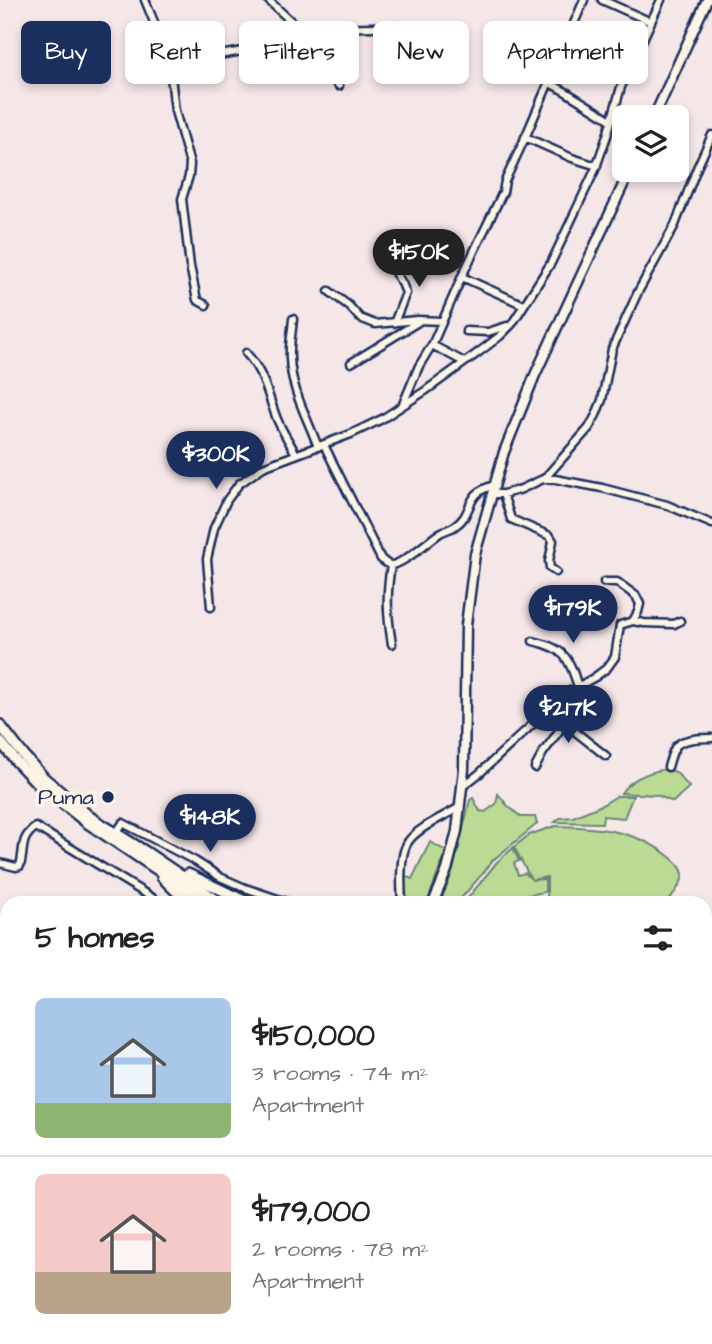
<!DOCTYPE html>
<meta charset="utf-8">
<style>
:root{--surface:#fff;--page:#f2f2f2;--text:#222;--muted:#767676;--line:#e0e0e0;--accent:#1b2f5e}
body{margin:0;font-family:"Architects Daughter",sans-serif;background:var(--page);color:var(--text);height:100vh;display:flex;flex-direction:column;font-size:26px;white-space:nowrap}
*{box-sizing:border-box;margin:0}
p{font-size:23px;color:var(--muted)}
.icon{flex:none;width:38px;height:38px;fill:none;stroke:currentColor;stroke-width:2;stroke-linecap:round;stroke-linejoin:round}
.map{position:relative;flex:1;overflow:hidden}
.sheet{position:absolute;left:0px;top:896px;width:712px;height:448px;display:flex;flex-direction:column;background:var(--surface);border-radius:21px 21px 0 0;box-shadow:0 4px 10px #0003}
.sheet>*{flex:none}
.banner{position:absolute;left:21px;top:21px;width:670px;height:63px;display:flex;gap:14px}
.controls{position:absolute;left:612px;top:105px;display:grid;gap:14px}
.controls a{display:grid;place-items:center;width:77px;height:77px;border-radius:10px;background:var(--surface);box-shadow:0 4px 10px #0003;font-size:35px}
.price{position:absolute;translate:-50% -60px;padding:0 16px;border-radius:24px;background:var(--accent);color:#fff;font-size:23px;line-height:46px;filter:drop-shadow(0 2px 4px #0008)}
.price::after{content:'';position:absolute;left:50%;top:42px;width:21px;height:16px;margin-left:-10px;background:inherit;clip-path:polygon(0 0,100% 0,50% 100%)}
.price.current{background:#222;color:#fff}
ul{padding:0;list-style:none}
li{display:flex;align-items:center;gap:21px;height:175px;padding:0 35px}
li+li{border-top:2px solid var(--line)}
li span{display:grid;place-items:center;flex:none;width:196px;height:140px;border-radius:10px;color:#555}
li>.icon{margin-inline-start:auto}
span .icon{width:84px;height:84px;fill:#fffc;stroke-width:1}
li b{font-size:30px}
h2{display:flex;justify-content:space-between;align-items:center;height:84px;padding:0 35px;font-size:30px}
.tag{padding:0 24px;border-radius:10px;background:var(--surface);box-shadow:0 4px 10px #0003;font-size:24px;line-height:63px}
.tag.current{background:var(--accent);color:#fff}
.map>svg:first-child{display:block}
.green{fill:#bbdb94;stroke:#6b8579;stroke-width:2}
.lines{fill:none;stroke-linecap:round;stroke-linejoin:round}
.minor-casing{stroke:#1b2f5e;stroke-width:11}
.major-casing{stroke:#1b2f5e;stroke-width:13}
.highway-casing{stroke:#1b2f5e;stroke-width:14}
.minor{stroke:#fcf5e5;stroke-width:6}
.major{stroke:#fcf5e5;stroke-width:8}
.highway{stroke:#fcf5e5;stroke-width:9}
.poi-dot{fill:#1b2f5e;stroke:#fcf5e5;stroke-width:2.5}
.labels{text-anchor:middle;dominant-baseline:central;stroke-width:7;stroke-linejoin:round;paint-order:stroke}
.poi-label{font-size:23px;fill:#1b2f5e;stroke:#fcf5e5;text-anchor:end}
</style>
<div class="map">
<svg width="712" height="1344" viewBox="0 0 712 1344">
<rect width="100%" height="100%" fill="#f5e6e8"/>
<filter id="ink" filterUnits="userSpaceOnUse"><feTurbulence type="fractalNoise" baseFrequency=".0143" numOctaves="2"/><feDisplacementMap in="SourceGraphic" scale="14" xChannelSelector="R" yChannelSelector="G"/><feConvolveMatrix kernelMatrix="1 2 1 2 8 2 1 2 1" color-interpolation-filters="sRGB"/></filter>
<g filter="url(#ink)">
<path class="green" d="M666 769 676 772 689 787 673 802 657 795 621 793C631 778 649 772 666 769Z
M498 794 507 805 521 817H535L537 824 493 860 485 871 457 903H440L453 870 470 800 473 798 480 811 485 812 496 804Z
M617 796H633L624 818 603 816 602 823 555 822 560 818 573 817 602 805Z
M555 826C596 827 637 830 670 857 675 861 682 867 683 874 683 884 672 895 667 903H547V877L531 880 545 879V892L500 900 501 903H464L497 862 513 848 519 861 514 863 518 875 525 873 531 879 514 847 529 835Z
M430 842 446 851 427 903H405V876L412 879Z
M705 960 712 970V1065L705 1058Z"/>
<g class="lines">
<g class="minor-casing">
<path id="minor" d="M145 0 169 59 175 111 190 164 189 176 182 199 190 266 197 300 206 305
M268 0 304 33
M602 0 651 22
M314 31C327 48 324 71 339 86
M169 59C202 59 237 53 270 45 282 42 293 36 305 33 335 24 366 29 396 26
M548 82 566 92 611 120
M525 137 572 158 597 166
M394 249 391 267 402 283 406 293 394 323
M462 277 524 305
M329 291 349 306 360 318 375 324 417 320 442 321
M293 319C292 332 289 345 290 358 291 390 307 417 318 447
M466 331 488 332 507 326
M432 345 464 362
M246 353C265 374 267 394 277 419 282 431 290 443 296 454
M351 363 418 322
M403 404 419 366 433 343 463 274 503 192 505 181 525 138 584 0
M324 445 381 559C384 561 386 564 390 565 402 566 429 540 440 533 445 530 451 529 455 526 475 513 463 493 495 485
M544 479 589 428 596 415 602 400 612 349 638 292 675 225 697 168 712 135
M492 494H503L519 490 543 479H555L602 488 667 505 712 524
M503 494 511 519 550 536 553 541 549 561 550 568 556 572
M391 565C386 595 387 614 392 644
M604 582H617L636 596 640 604 638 612 633 621
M211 607 207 559 214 528 227 500 239 484 263 467 351 434 382 419 425 391 479 352 500 336 512 324 551 263 595 170 607 136 621 87 661 0
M533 641C564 648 569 657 578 687
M548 710 606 756
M668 767C670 761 672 750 677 745 685 738 702 738 712 738
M535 768 543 753 564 724
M462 787 480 773 565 694 595 677 607 668 615 657 620 625 633 621 644 623 674 624 680 621
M116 833 123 823 195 861 220 877 245 888 290 903
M0 863 16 867 20 866C25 849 19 839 36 827L161 903
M402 903C401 887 399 855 408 842 417 828 445 816 460 807
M705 956 712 966
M0 977 7 978
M705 1095 712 1105
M705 1259 712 1263
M705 1277H712
M705 1306 712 1298
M331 1337 333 1344
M503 1337 508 1344
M133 1344 138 1337
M676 1344 680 1337"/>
</g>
<g class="major-casing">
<path id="major" d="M654 117 707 0
M433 903 447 870 457 831 464 769 466 625 475 554 504 452 535 375 630 170"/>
</g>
<g class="highway-casing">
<path id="highway" d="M0 725 24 756 44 778 90 817 146 852 221 903
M0 741 16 761 38 784 86 822 207 903
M188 874 249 903
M162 877 188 903
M705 1231 712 1235
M705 1242 712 1247"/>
</g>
<use href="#minor" class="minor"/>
<use href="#major" class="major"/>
<use href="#highway" class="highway"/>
</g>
</g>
<circle class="poi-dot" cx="108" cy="797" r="7"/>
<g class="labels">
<g class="poi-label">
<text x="94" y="797">Puma</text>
</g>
</g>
</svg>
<div class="controls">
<a><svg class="icon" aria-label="layers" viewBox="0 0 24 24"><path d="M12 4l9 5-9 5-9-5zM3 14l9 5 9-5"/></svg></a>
</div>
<b class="price current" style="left:419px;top:289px">$150K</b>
<b class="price" style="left:216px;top:491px">$300K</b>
<b class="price" style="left:573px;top:645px">$179K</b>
<b class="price" style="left:568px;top:745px">$217K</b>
<b class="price" style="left:210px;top:854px">$148K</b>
<div class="banner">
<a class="tag current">Buy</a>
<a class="tag">Rent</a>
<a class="tag">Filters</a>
<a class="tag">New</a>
<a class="tag">Apartment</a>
</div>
<section class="sheet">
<h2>5 homes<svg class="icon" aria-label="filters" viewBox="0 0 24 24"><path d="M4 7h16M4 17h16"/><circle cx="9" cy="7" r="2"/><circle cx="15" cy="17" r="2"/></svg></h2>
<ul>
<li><span style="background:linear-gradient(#a9c7e8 75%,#8fb573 0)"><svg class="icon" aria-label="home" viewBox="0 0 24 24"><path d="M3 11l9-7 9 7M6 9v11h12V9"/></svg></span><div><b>$150,000</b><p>3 rooms · 74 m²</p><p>Apartment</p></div></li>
<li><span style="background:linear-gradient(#f6c9c9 70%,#b9a48a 0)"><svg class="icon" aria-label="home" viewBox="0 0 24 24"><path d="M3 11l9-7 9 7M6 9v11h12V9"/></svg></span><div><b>$179,000</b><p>2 rooms · 78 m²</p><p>Apartment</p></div></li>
</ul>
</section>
</div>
